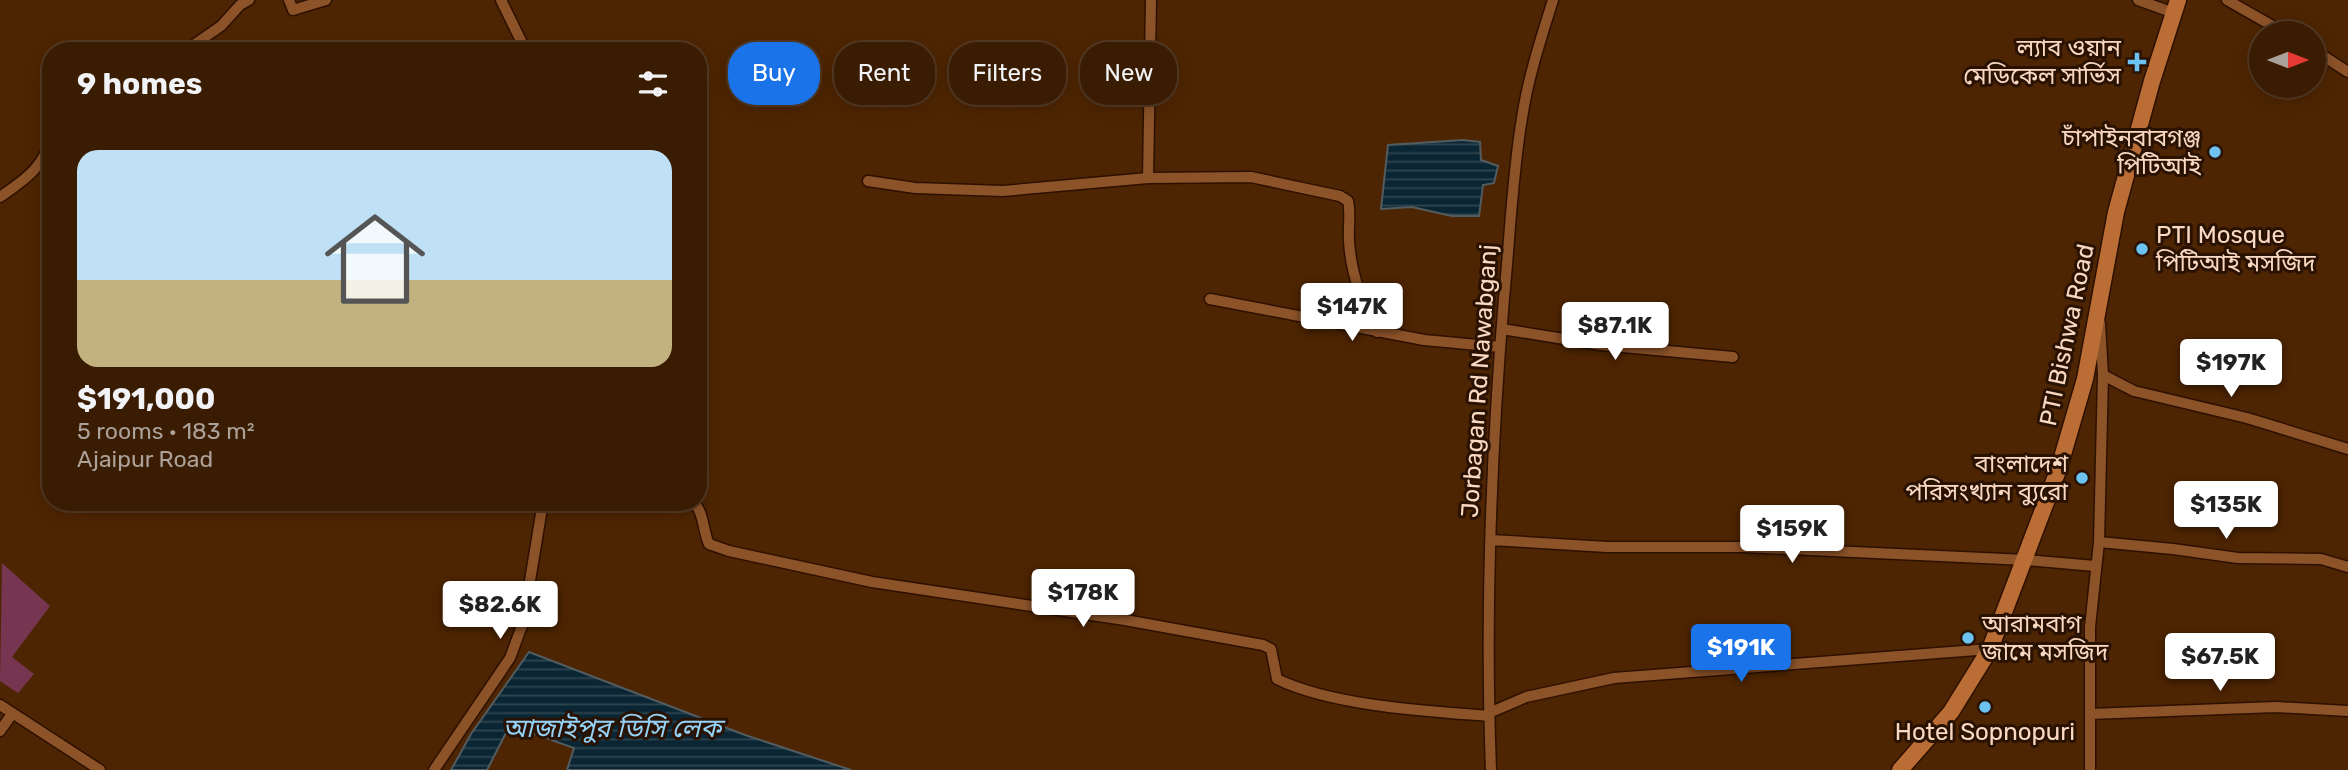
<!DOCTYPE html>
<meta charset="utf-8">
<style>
:root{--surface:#3a1c02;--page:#41250c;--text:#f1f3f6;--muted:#aba199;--line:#543a24;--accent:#1a73e8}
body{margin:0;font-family:Rubik,"Noto Sans Bengali",sans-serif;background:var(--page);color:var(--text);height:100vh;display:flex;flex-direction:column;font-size:26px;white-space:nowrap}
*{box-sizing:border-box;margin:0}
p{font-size:23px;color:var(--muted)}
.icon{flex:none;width:38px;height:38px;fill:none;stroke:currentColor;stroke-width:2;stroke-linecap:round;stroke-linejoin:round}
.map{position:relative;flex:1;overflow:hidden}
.sheet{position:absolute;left:42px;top:42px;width:665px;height:469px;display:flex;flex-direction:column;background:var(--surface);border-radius:28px;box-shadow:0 4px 18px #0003,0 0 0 2px var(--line)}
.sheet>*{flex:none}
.hud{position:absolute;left:728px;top:42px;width:665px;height:63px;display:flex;gap:14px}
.needle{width:46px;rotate:90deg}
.controls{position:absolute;left:2249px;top:21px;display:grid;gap:14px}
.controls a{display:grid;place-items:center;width:77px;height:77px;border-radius:50%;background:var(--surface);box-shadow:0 4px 18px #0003,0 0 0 2px var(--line);font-size:35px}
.price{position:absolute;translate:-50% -60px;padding:0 16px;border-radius:7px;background:#fff;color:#222;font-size:23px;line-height:46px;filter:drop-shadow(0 2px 4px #0008)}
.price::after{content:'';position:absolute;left:50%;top:42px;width:21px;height:16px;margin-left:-10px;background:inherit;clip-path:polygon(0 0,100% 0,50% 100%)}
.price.active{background:var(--accent);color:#fff}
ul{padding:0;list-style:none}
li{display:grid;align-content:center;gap:14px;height:371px;padding:0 35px}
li+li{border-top:2px solid var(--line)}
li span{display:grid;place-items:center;height:217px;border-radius:21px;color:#555}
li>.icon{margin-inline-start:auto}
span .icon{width:126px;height:126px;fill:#fffc;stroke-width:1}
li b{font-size:30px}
h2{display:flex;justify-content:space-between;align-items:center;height:84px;padding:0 35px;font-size:30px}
.chip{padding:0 24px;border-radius:28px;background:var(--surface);box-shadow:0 4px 18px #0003,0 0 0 2px var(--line);font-size:24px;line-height:63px}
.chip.active{background:var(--accent);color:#fff}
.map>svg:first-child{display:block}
.green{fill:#763652}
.water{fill:url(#water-rules);stroke:#525c5f;stroke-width:2}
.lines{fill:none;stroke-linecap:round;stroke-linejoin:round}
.minor-casing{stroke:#2d1000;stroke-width:13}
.trunk-casing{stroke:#2d1000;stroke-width:19}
.minor{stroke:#8c5329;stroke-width:10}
.trunk{stroke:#ba6e36;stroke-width:16}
.poi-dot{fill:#6cc3f2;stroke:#2a1203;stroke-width:2.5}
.labels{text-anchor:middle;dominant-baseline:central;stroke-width:6;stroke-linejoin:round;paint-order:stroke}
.poi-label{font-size:24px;fill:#fad9c3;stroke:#2a1203;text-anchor:end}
.street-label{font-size:24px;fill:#fad9c3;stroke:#2a1203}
.water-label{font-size:26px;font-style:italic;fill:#94d3f7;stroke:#2a1203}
</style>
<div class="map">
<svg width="2348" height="770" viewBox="0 0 2348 770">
<defs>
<pattern id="water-rules" width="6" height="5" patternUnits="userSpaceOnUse" patternTransform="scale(1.75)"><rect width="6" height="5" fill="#0a2634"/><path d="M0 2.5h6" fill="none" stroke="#2f4550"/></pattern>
</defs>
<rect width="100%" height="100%" fill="#4e2502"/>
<path class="green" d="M2 563 50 606 12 657 34 674 18 693 0 681Z"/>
<path class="water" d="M1463 140 1480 142 1481 160 1498 166 1494 183 1483 185 1479 216H1452L1412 207 1381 209 1388 145Z
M529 652 745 735 851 770H567L574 748 510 725 487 770H451L471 734Z"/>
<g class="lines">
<g class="minor-casing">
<path id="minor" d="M289 0 293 10 326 0
M501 0 526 51
M2138 0 2174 13
M2227 0 2285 33
M2314 50 2348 72
M185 51 221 26 240 5 249 0
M1148 178 1151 0
M868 181 915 188 1003 191 1148 178 1251 177 1340 196 1348 201C1351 214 1348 228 1349 241 1351 274 1361 302 1377 332
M0 197C24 180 44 168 51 137
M1210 299 1424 340 1500 347
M1502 329 1601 345 1733 357
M2103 375 2134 391 2247 418 2348 449
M693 502C704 511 703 532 709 544L729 551 872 582 1125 620 1263 645 1271 649 1277 679C1332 706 1427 711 1489 716
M1491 540 1607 547H1744L2026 560 2095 566
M2099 542 2173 549 2238 558 2321 559 2348 567
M0 705 100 770
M1489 713 1526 697 1614 678 1990 649
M2090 714 2276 707 2348 711
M0 731 12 714
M434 770 510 658 523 623 543 502
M1491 770C1485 613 1491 455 1504 298 1510 238 1512 177 1522 118 1528 78 1541 38 1553 0
M2090 770V627L2099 542 2103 375 2100 323"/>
</g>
<g class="trunk-casing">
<path id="trunk" d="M1900 770 1951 712 1990 649 2059 468 2085 379 2116 212 2152 81 2178 0"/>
</g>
<use href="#minor" class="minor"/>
<use href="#trunk" class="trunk"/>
</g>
<g class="poi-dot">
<path d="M2133.5 51.5h7v7h7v7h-7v7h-7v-7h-7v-7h7z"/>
<circle cx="2215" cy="152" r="7"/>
<circle cx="2142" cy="249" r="7"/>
<circle cx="2082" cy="478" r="7"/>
<circle cx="1968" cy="638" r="7"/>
<circle cx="1985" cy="707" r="7"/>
</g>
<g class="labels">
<g class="poi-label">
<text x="2121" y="48">ল্যাব ওয়ান<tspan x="2121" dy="28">মেডিকেল সার্ভিস</tspan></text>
<text x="2201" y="138">চাঁপাইনবাবগঞ্জ<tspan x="2201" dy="28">পিটিআই</tspan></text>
<text x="2156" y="235" text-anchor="start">PTI Mosque<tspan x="2156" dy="28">পিটিআই মসজিদ</tspan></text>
<text x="2068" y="464">বাংলাদেশ<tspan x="2068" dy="28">পরিসংখ্যান ব্যুরো</tspan></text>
<text x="1982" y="624" text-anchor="start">আরামবাগ<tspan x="1982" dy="28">জামে মসজিদ</tspan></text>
<text x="1985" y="732" text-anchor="middle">Hotel Sopnopuri</text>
</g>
<g class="street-label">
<text transform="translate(2067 335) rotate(-78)">PTI Bishwa Road</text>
<text transform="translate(1479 381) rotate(-86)">Jorbagan Rd Nawabganj</text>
</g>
<g class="water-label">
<text x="612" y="728">আজাইপুর ডিসি লেক</text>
</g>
</g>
</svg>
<div class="controls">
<a><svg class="needle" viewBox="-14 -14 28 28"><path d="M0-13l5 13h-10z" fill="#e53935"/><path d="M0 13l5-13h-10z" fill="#aba199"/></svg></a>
</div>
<b class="price" style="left:1352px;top:343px">$147K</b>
<b class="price" style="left:1615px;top:362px">$87.1K</b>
<b class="price" style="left:2231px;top:399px">$197K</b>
<b class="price" style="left:2226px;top:541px">$135K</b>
<b class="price" style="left:1792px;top:565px">$159K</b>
<b class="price" style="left:1083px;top:629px">$178K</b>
<b class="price" style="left:500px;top:641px">$82.6K</b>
<b class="price active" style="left:1741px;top:684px">$191K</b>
<b class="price" style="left:2220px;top:693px">$67.5K</b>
<div class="hud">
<a class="chip active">Buy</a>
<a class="chip">Rent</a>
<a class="chip">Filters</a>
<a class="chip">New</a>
</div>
<section class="sheet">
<h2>9 homes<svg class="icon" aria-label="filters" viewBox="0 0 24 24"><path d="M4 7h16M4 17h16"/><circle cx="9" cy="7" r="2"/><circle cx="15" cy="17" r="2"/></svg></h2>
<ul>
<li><span style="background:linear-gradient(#bfe0f5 60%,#c2b280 0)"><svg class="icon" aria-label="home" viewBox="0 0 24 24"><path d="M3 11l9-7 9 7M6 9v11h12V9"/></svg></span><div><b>$191,000</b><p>5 rooms · 183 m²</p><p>Ajaipur Road</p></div></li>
</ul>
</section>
</div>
